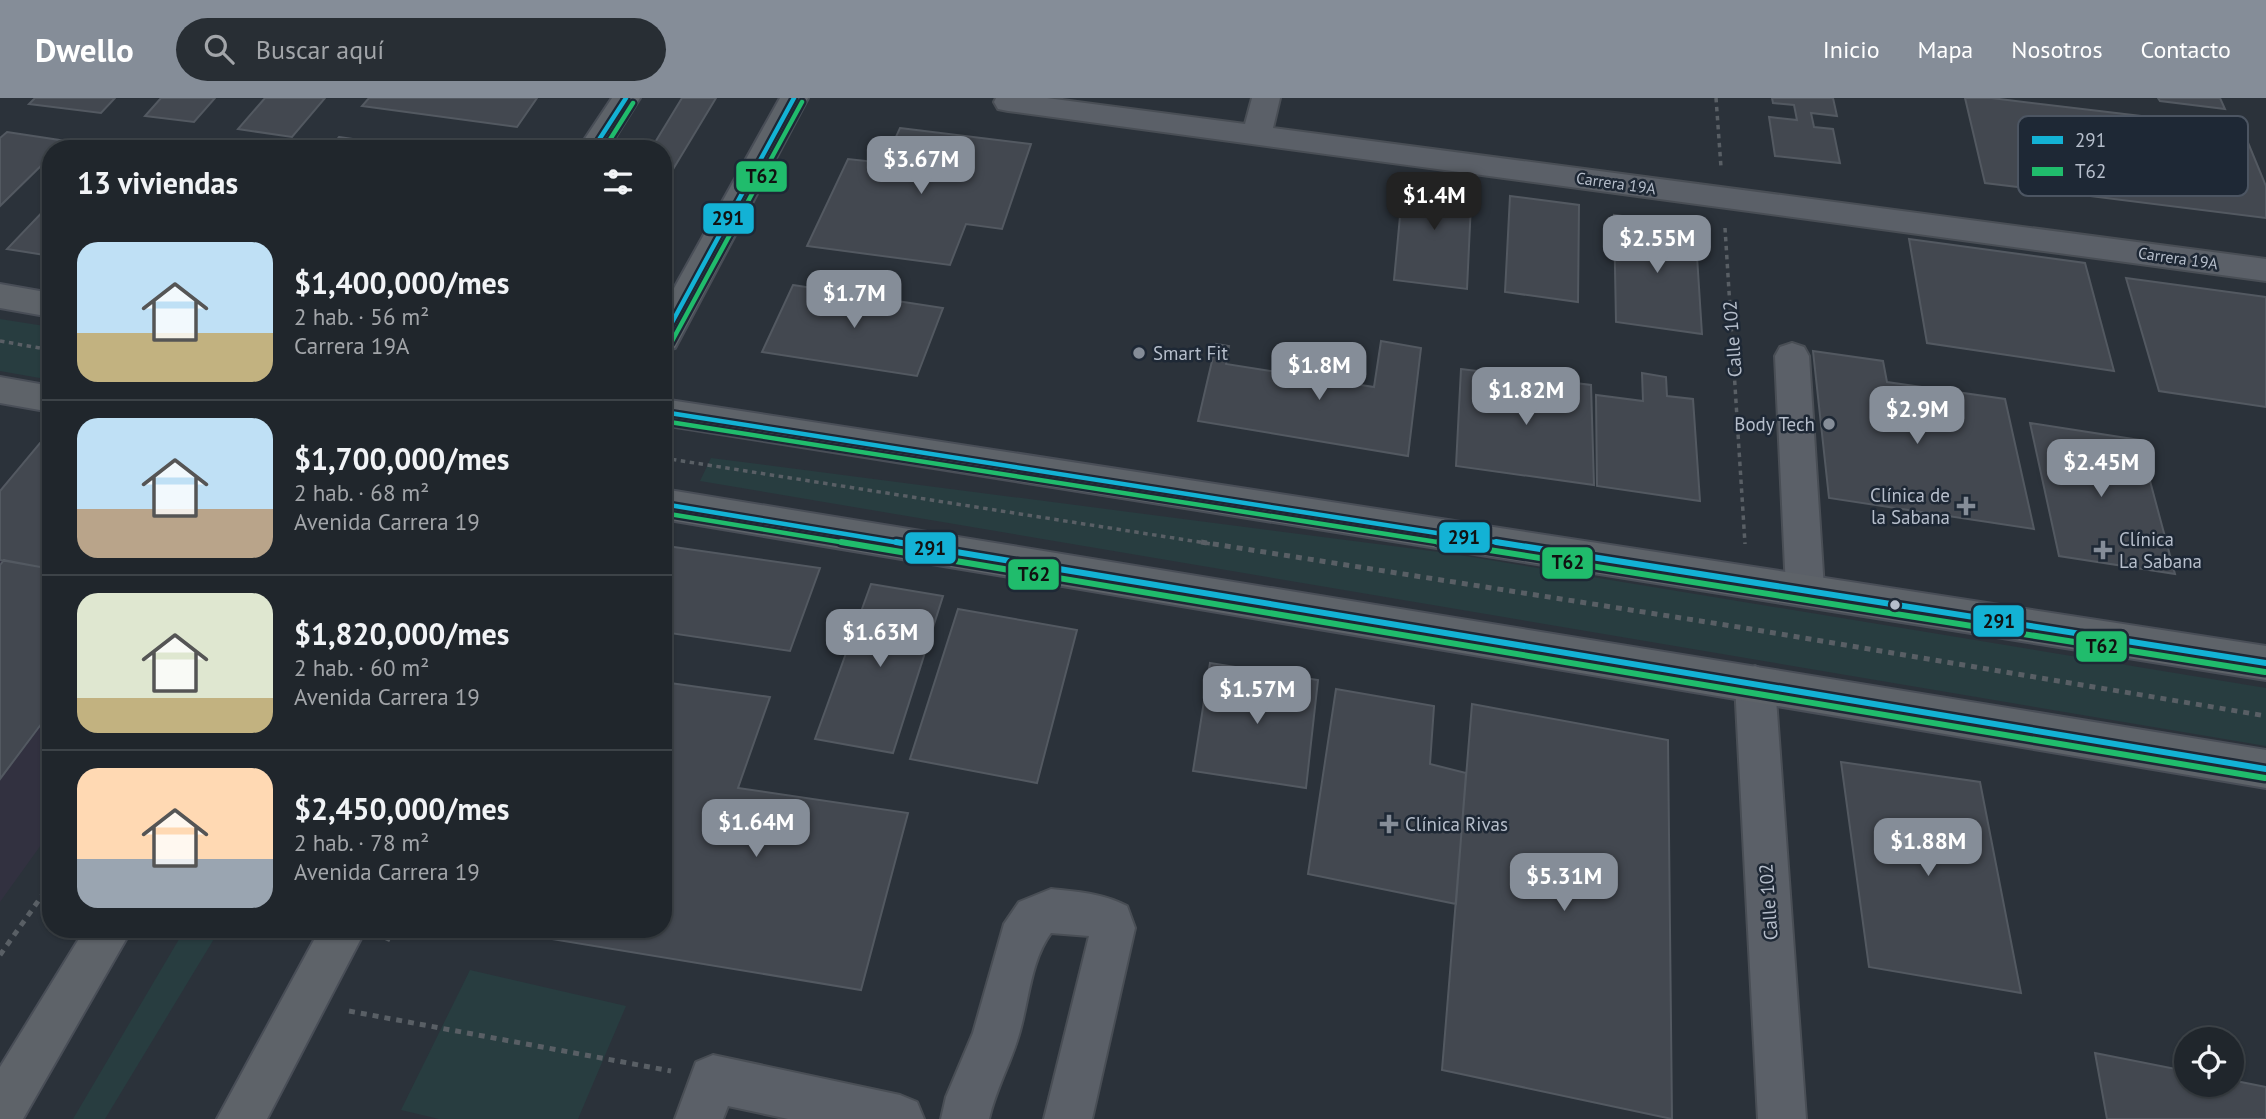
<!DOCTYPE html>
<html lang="es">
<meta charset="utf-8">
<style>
:root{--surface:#20262c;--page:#282e34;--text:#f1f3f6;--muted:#a2a5a9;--line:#3d4348;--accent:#858d98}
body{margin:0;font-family:"PT Sans",sans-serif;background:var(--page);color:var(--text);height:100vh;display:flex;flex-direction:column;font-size:26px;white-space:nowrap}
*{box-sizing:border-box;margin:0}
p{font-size:23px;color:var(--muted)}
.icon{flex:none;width:38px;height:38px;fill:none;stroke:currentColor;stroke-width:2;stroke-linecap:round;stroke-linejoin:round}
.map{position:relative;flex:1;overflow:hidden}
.details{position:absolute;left:42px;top:42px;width:630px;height:798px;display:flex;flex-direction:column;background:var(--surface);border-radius:28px;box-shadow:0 2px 5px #0004,0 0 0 2px var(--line)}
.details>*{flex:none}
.fabs{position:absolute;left:2174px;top:929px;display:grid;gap:14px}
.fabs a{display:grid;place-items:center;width:70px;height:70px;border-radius:50%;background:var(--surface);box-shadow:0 2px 5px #0004,0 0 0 2px var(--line);font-size:35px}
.price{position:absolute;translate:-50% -60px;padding:0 16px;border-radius:14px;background:var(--accent);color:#fff;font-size:23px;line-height:46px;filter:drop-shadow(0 2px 4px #0008)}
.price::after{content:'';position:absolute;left:50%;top:42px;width:21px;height:16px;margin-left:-10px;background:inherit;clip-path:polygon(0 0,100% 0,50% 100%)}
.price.selected{background:#222;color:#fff}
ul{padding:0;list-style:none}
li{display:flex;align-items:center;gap:21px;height:175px;padding:0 35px}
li+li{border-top:2px solid var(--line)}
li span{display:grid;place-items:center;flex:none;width:196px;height:140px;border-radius:21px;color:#555}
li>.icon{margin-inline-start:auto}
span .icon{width:84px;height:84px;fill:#fffc;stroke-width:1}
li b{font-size:30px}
h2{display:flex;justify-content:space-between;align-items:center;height:84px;padding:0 35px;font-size:30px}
header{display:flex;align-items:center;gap:42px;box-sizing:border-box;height:98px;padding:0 35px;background:var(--accent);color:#fff}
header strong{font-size:33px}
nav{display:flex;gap:38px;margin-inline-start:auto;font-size:24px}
.search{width:490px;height:63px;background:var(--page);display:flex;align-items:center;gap:18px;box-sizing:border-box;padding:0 24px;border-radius:38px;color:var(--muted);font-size:26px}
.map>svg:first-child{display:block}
.medical{fill:#323140}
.green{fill:#283d40}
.building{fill:#434850;stroke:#535961;stroke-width:2}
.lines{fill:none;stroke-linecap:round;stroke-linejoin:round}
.minor-casing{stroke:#494e55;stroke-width:4}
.major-casing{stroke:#494e57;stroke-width:4}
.path-far1{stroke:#595f65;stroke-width:3.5;stroke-dasharray:4.5 4.5;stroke-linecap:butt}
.path{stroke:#595f65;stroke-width:5;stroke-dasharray:6 6;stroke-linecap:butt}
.minor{fill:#5b6068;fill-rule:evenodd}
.major{fill:#5e6369;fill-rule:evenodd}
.bus-1-far1-casing{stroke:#1e2835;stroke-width:9}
.bus-1-casing{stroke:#1e2835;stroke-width:11}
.bus-2-far1-casing{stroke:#1e2835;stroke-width:9}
.bus-2-casing{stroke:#1e2835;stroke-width:11}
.bus-1-far1{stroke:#13b2d5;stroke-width:4.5}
.bus-1{stroke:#13b2d5;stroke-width:6}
.bus-2-far1{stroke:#20bc6c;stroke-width:4.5}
.bus-2{stroke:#20bc6c;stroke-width:6}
.poi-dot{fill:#858d98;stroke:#1e2835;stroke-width:2.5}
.bus-dot{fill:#b6becb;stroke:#1e2835;stroke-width:2.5}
.labels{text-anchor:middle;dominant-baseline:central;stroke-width:5;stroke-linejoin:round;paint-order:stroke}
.far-street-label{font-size:16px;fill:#b6becb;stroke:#1e2835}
.street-label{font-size:19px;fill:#b6becb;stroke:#1e2835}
.poi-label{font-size:19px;fill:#b6becb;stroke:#1e2835;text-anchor:start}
.key{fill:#1e2835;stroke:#4c5562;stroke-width:2}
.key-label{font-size:19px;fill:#b6becb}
.line-badge{stroke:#1e2835;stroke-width:2.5}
.pale-badge-label{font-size:19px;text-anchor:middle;font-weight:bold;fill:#111}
</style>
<header>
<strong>Dwello</strong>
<div class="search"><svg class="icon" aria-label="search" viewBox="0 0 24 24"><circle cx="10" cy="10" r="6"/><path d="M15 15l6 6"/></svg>Buscar aquí</div>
<nav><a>Inicio</a><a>Mapa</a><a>Nosotros</a><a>Contacto</a></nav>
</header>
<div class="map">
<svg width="2266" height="1021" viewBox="0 0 2266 1021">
<rect width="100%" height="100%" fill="#2b323a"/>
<path class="medical" d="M49 334 51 733 0 804V391Z"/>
<path class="green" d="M0 221 51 229V282L0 273Z
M711 360 1447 455 2266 590V648L700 383Z
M185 831H220L105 1021H73Z
M470 872 626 908 578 1021H439L401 1012Z"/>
<path class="building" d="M35 0H115L101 15 29 6Z
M161 0H215L194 24 145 18Z
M265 0H325L292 39 238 31Z
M369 0H537L517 29 362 8Z
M682 0H716L663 88V51H651Z
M1772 0H1833L1837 18 1811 15 1814 29 1833 31 1840 65 1775 58 1769 19 1797 22 1794 7 1773 5Z
M1965 0H1991L2242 30 2266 88V120L1985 85Z
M2158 0H2220L2225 11 2160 3Z
M900 30 1031 46 1002 131 966 126 950 167 807 148 848 61 884 65Z
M7 34 66 43 58 51H51V58L0 108V40Z
M339 39 422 51H329Z
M1404 76 1472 84 1467 191 1394 182Z
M1510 98 1579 107 1578 204 1505 194Z
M51 105V158L7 151Z
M1614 117 1695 127 1702 236 1616 224Z
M1909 141 2085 165 2114 273 1927 245Z
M2126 180 2266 199V309L2159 293Z
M793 187 943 210 917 278 762 254Z
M1381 243 1421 250 1408 358 1198 323 1216 246 1229 248 1226 266 1374 289Z
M1813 253 1883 263 1887 284 2005 301 2034 431 1829 400Z
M1461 271 1591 287 1594 387 1456 368Z
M1642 275 1666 279 1667 298 1693 301 1700 403 1597 388 1596 297 1643 303Z
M2030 325 2139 342 2175 476 2059 458Z
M40 345 51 347V455L40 469 0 462V393Z
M667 448 820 470 790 553 663 534V458Z
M51 455V613L0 681V467L4 462 40 469Z
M871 486 943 498 893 655 815 641Z
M958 511 1077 532 1037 685 910 661Z
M1210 565 1318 582 1306 690 1193 673Z
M663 584 770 599 738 690 908 715 861 892 492 831H663Z
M1336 591 1434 608 1430 666 1466 675 1456 806 1308 776Z
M1472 606 1668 642 1672 1021 1442 972Z
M1841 664 1980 684 2021 895 1869 869Z
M2095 955 2186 973V987H2231V982L2266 989V1021H2107Z"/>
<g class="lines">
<g class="minor-casing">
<path id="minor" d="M996 0H1047L1245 26 1252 0H1280L1273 30 2266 161V183L1008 13 998 11 994 4Z
M1792 245 1804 249 1809 258 1824 491 1818 502 1805 507 1792 502 1786 491 1775 258 1780 249Z
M1755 568 1769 574 1775 586 1806 1021H1758L1735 586 1741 574Z
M1051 791C1078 794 1102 795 1127 808L1135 830 1092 1021H1044L1089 838 1051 835C1031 862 1029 901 1020 933 1012 963 996 990 989 1021H941L946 999 973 935 1004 826 1019 804Z
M713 957 900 997 917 1004 924 1021H788L728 1008 723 1021H675L696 964Z"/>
</g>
<g class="major-casing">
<path id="major" d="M612 0H640L608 51H578Z
M780 0H808L675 250 663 253V210Z
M0 186 51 195V219L0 210Z
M0 279 51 288V314L0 305Z
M663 301 2266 548V582L663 327Z
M663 391 2266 652V690L663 421Z
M85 831H132L23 1021H0V969Z
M320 831H366L267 1021H217Z"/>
</g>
<path class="path-far1" d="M1716 0 1721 69
M1725 130 1745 446
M0 243 51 252
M663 360 1212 446"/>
<path class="path" d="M1201 444 1751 531 2266 618
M387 843 393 831
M0 857 51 785
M349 913 671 973"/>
<use href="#minor" class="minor"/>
<use href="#major" class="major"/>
<g class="bus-1-far1-casing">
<path id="bus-1-far1" d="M593 51 626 0
M663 241 794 0
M663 314 1507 446
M663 406 906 446"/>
</g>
<g class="bus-1-casing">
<path id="bus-1" d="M896 444 2266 671
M1496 444 2266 565"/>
</g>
<g class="bus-2-far1-casing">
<path id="bus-2-far1" d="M604 51 633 5
M671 245 802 4
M663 323 1450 446
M663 415 852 446"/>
</g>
<g class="bus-2-casing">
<path id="bus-2" d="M841 444 2265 680
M1438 444 2265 574"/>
</g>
<use href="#bus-1-far1" class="bus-1-far1"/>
<use href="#bus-1" class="bus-1"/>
<use href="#bus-2-far1" class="bus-2-far1"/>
<use href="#bus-2" class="bus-2"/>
</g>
<g class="poi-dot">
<circle cx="1139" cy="255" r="7"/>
<circle cx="1829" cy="326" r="7"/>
<path d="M1962.5 397.5h7v7h7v7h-7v7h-7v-7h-7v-7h7z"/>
<path d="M2099.5 441.5h7v7h7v7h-7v7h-7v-7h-7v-7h7z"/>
<path d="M1385.5 715.5h7v7h7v7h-7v7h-7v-7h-7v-7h7z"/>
</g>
<circle class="bus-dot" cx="1895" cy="507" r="6"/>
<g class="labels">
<g class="far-street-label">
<text transform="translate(1616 85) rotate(8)">Carrera 19A</text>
<text transform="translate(2178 160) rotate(8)">Carrera 19A</text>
</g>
<g class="street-label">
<text transform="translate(1732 241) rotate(-94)">Calle 102</text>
<text transform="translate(1768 804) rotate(-94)">Calle 102</text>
</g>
<g class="poi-label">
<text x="1153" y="255">Smart Fit</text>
<text x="1815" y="326" text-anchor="end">Body Tech</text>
<text x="1950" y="397" text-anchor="end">Clínica de<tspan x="1950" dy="22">la Sabana</tspan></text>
<text x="2119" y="441">Clínica<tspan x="2119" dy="22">La Sabana</tspan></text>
<text x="1405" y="726">Clínica Rivas</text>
</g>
</g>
<rect x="2018" y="18" width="230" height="80" rx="10" class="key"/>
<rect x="2032" y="38" width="31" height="8" fill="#13b2d5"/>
<rect x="2032" y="69" width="31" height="9" fill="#20bc6c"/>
<g class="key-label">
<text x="2075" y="49">291</text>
<text x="2075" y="80">T62</text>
</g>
<g class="line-badge">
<rect x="735" y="62" width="53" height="33" rx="7" fill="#20bc6c"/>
<rect x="702" y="104" width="53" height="33" rx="7" fill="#13b2d5"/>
<rect x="1438" y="423" width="53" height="33" rx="7" fill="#13b2d5"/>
<rect x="904" y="433" width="53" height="34" rx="7" fill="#13b2d5"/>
<rect x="1541" y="448" width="53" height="34" rx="7" fill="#20bc6c"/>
<rect x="1007" y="460" width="53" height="33" rx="7" fill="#20bc6c"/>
<rect x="1972" y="506" width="53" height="34" rx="7" fill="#13b2d5"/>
<rect x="2075" y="532" width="53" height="33" rx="7" fill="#20bc6c"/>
</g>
<g class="pale-badge-label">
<text x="762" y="85">T62</text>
<text x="728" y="127">291</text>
<text x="1464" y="446">291</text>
<text x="930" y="457">291</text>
<text x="1568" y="471">T62</text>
<text x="1034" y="483">T62</text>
<text x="1999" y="530">291</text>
<text x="2102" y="555">T62</text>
</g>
</svg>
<div class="fabs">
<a><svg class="icon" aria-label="locate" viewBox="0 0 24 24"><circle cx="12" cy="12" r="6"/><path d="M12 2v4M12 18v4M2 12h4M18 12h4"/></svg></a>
</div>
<b class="price" style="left:921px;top:98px">$3.67M</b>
<b class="price selected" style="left:1434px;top:134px">$1.4M</b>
<b class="price" style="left:1657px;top:177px">$2.55M</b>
<b class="price" style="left:854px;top:232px">$1.7M</b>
<b class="price" style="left:1319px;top:304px">$1.8M</b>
<b class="price" style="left:1526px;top:329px">$1.82M</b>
<b class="price" style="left:1917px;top:348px">$2.9M</b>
<b class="price" style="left:2101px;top:401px">$2.45M</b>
<b class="price" style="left:880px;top:571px">$1.63M</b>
<b class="price" style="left:1257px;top:628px">$1.57M</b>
<b class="price" style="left:756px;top:761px">$1.64M</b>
<b class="price" style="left:1928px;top:780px">$1.88M</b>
<b class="price" style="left:1564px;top:815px">$5.31M</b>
<section class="details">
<h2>13 viviendas<svg class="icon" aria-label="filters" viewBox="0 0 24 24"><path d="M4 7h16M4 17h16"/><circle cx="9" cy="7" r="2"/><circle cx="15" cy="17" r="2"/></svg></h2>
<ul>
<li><span style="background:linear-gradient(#bfe0f5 65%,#c2b280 0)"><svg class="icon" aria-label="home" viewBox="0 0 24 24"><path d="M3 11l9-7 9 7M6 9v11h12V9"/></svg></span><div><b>$1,400,000/mes</b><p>2 hab. · 56 m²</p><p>Carrera 19A</p></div></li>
<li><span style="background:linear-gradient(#bfe0f5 65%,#b9a48a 0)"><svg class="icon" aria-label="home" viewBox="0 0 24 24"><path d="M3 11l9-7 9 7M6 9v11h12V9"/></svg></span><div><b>$1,700,000/mes</b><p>2 hab. · 68 m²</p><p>Avenida Carrera 19</p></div></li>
<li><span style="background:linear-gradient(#dfe7d0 75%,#c2b280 0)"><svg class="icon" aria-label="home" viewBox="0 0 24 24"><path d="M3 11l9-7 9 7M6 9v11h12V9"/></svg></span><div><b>$1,820,000/mes</b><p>2 hab. · 60 m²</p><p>Avenida Carrera 19</p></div></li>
<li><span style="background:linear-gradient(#ffd9b3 65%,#9aa5b1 0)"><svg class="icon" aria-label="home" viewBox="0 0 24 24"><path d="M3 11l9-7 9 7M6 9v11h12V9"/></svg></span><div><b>$2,450,000/mes</b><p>2 hab. · 78 m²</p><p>Avenida Carrera 19</p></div></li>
</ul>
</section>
</div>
